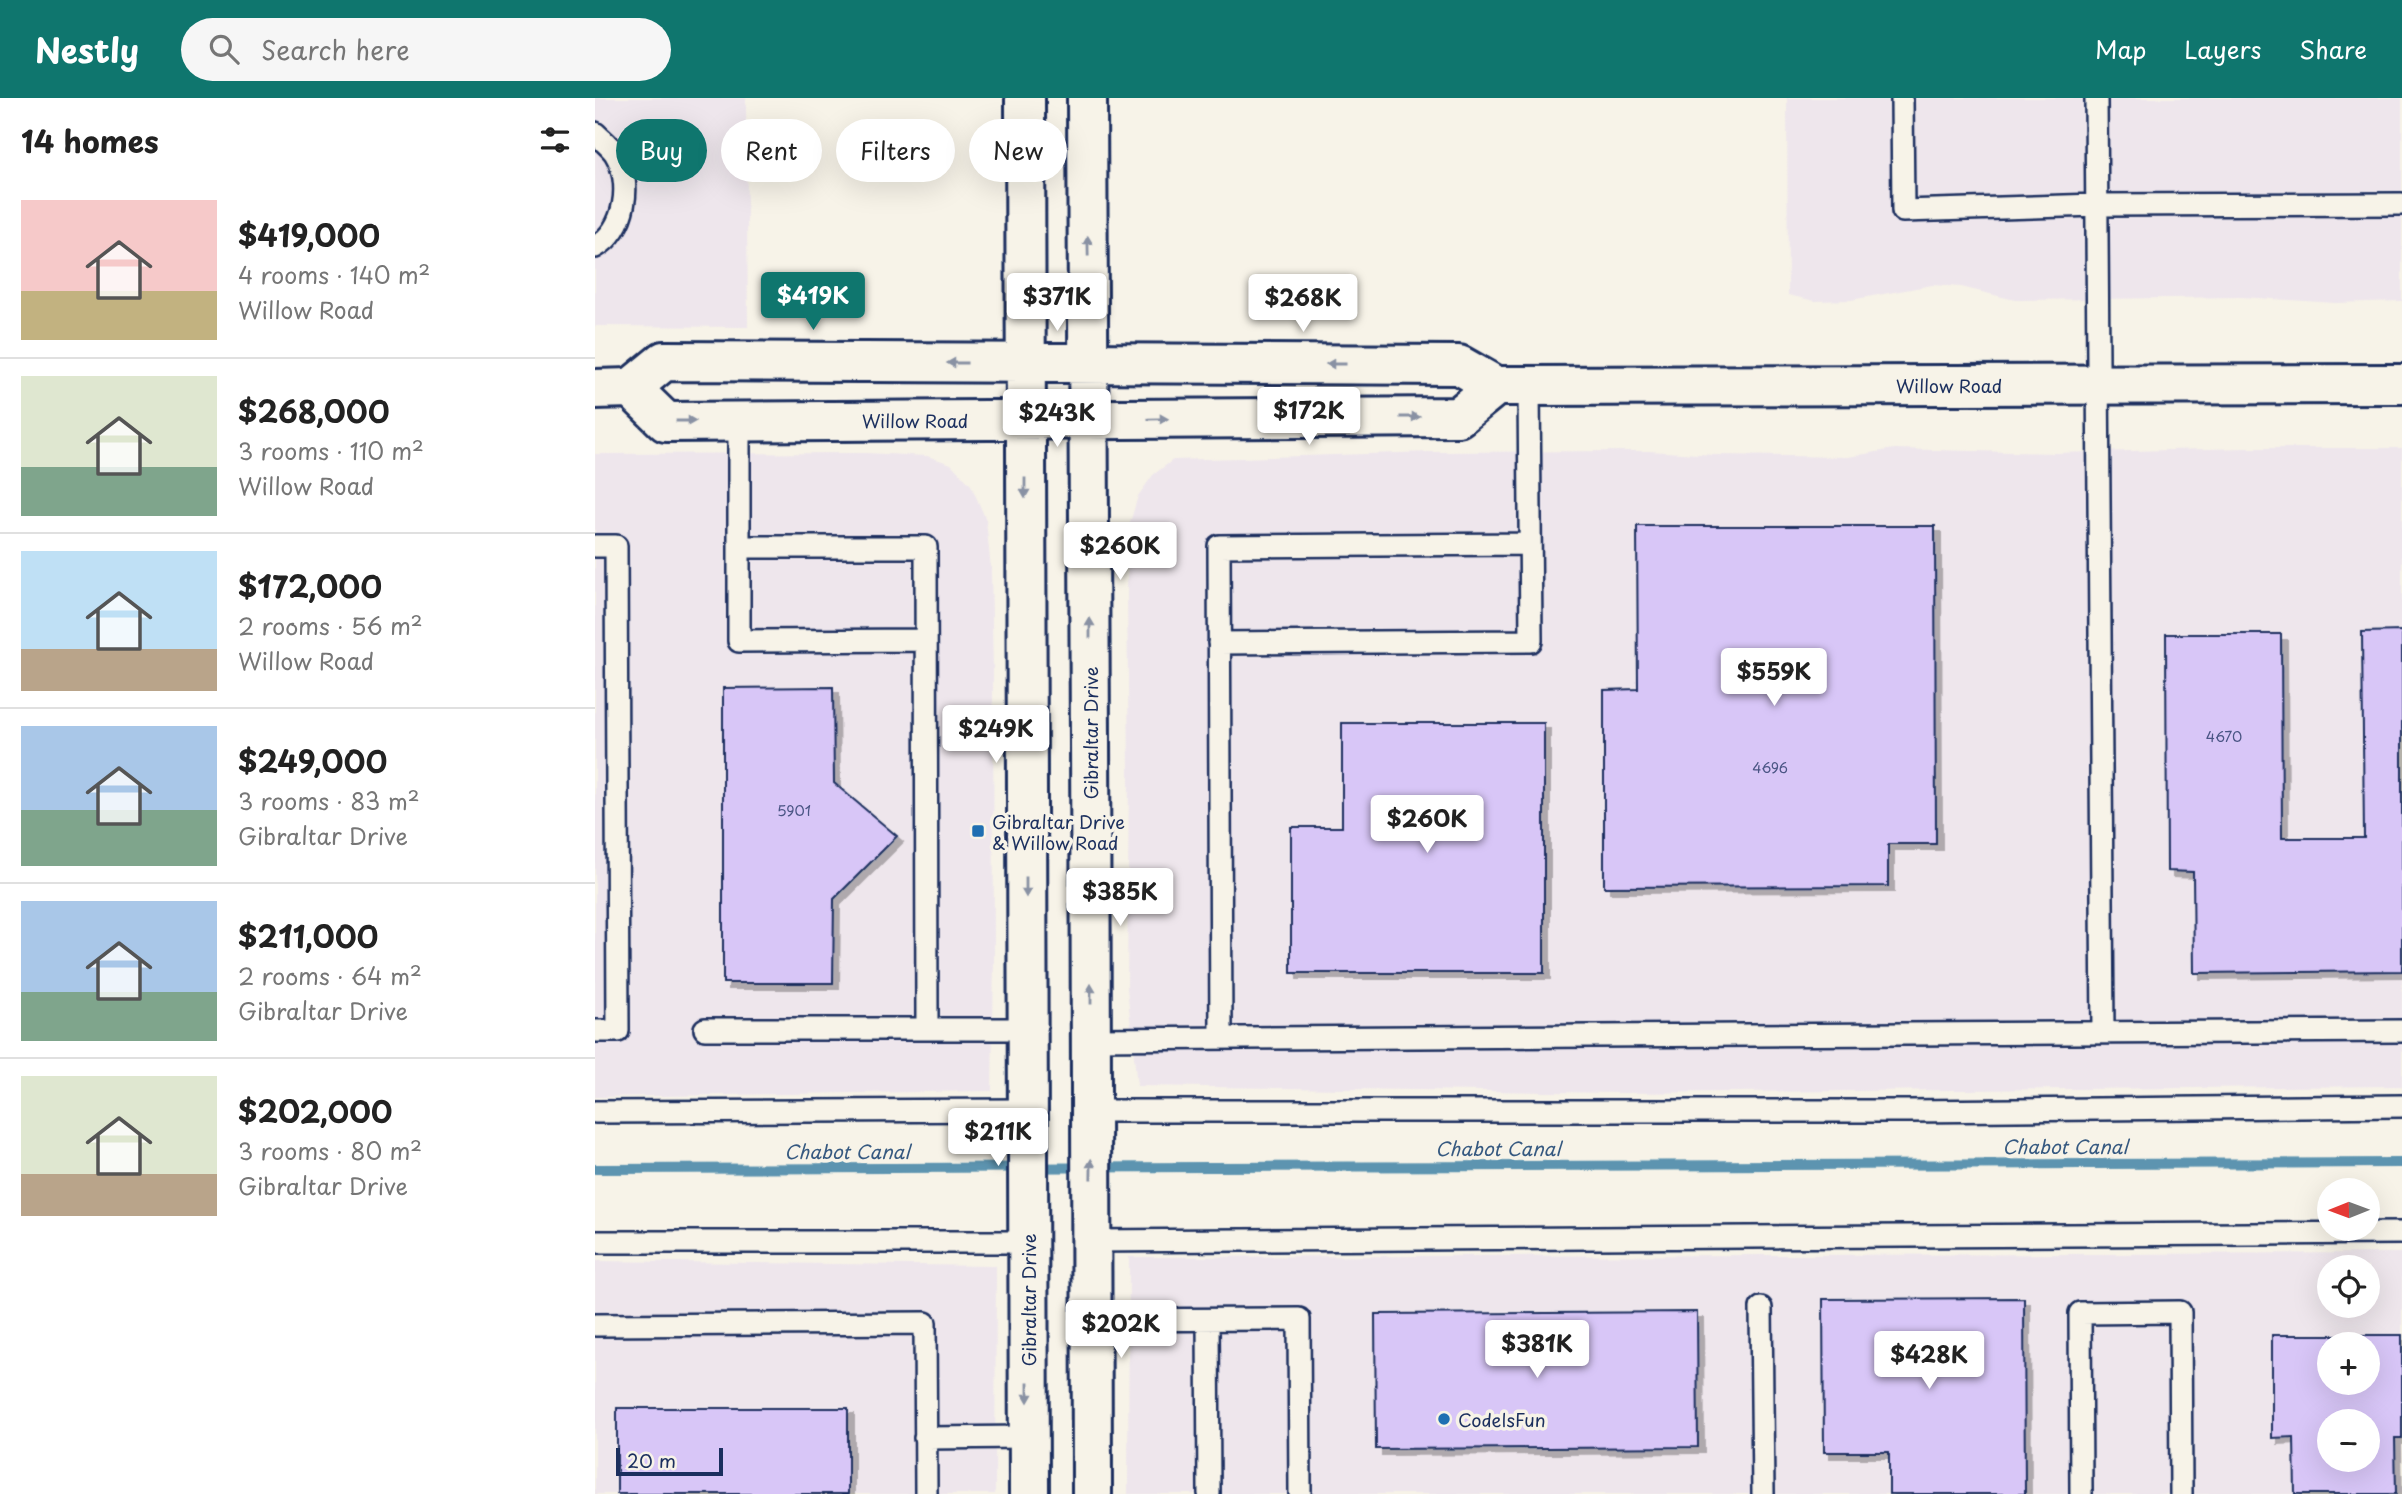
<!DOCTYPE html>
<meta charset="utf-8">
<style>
:root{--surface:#fff;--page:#f6f6f6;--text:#222;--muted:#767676;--line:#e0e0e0;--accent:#0f766e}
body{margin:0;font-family:"Playpen Sans",sans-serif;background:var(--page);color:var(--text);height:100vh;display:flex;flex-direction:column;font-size:26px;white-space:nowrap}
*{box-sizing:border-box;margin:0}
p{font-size:23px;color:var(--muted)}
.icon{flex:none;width:38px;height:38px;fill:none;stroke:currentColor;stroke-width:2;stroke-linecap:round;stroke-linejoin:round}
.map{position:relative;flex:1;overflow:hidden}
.side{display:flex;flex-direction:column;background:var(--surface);width:595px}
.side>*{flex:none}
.top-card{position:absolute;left:21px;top:21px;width:665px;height:63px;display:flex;gap:14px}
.needle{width:46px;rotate:269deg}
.fabs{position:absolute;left:1722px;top:1080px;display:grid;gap:14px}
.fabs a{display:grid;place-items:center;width:63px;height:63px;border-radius:50%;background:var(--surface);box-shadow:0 7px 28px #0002;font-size:35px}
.scale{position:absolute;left:21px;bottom:18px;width:107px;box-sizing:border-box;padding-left:7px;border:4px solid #1b2f5e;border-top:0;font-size:19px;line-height:24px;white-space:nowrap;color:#1b2f5e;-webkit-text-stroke:5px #f7f3e8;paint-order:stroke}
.price{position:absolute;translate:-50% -60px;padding:0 16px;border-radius:7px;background:#fff;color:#222;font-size:23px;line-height:46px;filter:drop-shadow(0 2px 4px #0008)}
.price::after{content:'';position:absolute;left:50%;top:42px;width:21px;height:16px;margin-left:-10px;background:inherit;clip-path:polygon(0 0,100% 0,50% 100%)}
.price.active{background:var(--accent);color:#fff}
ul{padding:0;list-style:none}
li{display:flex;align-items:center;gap:21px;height:175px;padding:0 21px}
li+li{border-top:2px solid var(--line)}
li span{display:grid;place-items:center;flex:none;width:196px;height:140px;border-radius:0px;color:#555}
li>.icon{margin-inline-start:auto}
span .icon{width:84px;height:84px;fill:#fffc;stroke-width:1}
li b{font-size:30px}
h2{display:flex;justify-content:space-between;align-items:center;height:84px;padding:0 21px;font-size:30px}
.tag{padding:0 24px;border-radius:32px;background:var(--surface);box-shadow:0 7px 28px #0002;font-size:24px;line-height:63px}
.tag.active{background:var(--accent);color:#fff}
header{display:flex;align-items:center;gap:42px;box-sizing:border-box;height:98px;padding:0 35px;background:var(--accent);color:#fff}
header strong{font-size:33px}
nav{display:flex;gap:38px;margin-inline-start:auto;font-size:24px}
.search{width:490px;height:63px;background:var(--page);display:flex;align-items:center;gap:18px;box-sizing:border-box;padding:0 24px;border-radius:38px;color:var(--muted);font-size:26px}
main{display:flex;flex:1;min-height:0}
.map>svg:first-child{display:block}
.built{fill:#eee6ec;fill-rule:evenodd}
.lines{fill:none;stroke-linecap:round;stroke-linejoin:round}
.stream{stroke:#5d94b0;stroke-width:10}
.building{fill:#d8c6f7;stroke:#1b2f5e;stroke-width:2;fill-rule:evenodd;filter:url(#shadow)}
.lane-casing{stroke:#1b2f5e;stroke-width:26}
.secondary-casing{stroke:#1b2f5e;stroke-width:44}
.lane{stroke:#f7f3e8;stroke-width:21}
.secondary{stroke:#f7f3e8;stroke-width:38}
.oneway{fill:#8991a3}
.poi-dot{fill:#1f6fb2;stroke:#f7f3e8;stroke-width:2.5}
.labels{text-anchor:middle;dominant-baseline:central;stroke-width:7;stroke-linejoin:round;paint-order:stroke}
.number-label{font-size:14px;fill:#4a5584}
.street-label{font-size:18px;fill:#1b2f5e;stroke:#f7f3e8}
.poi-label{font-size:18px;fill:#1b2f5e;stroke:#f7f3e8;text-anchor:start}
.water-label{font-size:19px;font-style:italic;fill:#365980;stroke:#f7f3e8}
</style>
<header>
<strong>Nestly</strong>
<div class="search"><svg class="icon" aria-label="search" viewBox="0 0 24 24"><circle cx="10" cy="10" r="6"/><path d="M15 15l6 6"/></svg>Search here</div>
<nav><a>Map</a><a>Layers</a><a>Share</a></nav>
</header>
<main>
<section class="side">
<h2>14 homes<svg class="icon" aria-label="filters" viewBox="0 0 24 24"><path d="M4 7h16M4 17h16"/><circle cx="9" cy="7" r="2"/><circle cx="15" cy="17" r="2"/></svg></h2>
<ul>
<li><span style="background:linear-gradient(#f6c9c9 65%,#c2b280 0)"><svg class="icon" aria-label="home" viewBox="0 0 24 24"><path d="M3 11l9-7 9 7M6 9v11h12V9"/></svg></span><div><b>$419,000</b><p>4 rooms · 140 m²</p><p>Willow Road</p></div></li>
<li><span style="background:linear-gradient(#dfe7d0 65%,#7fa58c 0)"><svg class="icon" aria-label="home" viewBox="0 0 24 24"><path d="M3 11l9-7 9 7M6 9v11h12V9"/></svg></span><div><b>$268,000</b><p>3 rooms · 110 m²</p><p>Willow Road</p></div></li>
<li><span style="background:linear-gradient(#bfe0f5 70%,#b9a48a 0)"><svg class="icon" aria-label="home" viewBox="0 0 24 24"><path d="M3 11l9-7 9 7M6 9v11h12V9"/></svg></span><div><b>$172,000</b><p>2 rooms · 56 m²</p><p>Willow Road</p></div></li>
<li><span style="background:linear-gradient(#a9c7e8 60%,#7fa58c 0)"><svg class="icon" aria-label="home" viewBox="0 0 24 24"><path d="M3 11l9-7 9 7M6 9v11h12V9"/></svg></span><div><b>$249,000</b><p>3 rooms · 83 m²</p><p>Gibraltar Drive</p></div></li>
<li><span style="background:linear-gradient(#a9c7e8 65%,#7fa58c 0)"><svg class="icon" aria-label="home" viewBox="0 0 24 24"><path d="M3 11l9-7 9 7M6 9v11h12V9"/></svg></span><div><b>$211,000</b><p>2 rooms · 64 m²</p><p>Gibraltar Drive</p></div></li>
<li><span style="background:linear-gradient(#dfe7d0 70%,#b9a48a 0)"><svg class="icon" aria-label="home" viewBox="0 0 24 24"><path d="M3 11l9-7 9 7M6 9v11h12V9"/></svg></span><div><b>$202,000</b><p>3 rooms · 80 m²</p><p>Gibraltar Drive</p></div></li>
</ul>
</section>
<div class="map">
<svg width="1807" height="1396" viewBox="0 0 1807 1396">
<defs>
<filter id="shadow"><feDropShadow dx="6" dy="6" stdDeviation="0" flood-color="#0004"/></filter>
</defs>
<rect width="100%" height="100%" fill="#f7f3e8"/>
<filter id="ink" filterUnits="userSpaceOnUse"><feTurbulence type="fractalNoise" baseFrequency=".0143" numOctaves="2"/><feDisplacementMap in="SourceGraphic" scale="14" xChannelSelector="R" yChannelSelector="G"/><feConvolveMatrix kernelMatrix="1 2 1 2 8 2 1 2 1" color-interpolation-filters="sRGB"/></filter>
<g filter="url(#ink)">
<path class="built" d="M0 0H151L153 229 0 228Z
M1192 0H1807V203L1740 205 1647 199 1420 202 1366 189 1337 187 1256 202 1220 203 1193 197Z
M1650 350H1807V988L1023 995 542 988 532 890 534 676 532 491 534 428 543 398 558 377 578 362 836 354 1053 353 1120 357 1253 359 1299 351 1461 355Z
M270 355 332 358 356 366 376 387 391 422 396 471 398 574 399 861 397 993 0 999V356Z
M1807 1155V1396H533L534 1159ZM1734 1169H1773V1208H1734ZM1734 1246H1773V1284H1734ZM1734 1323H1773V1362H1734Z
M0 1163 401 1168 400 1396H0Z"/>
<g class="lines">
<path class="stream" d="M0 1071 1807 1065"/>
</g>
<path class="building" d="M1042 428H1340L1341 746H1293V788L1009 789V592L1043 591Z
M1807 533V873L1599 875 1598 774 1572 773 1571 536H1686L1687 740H1769L1767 534Z
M238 589 239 685 302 738 239 801 238 885H128V590Z
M747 625H949V875H696V729H747Z
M1429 1200 1430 1396H1294V1354H1229L1228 1201Z
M1102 1214 1103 1349 781 1351 780 1216Z
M1677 1237H1807V1340H1800L1801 1396H1700L1699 1339 1677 1340ZM1734 1246H1773V1284H1734ZM1734 1323H1773V1362H1734Z
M22 1310H253V1396H22Z"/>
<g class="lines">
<g class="lane-casing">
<path id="lane" d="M1307 0 1308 113 1502 107 1807 106
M1501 0 1508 935
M0 35C6 41 15 48 20 55 38 84 31 132 0 149
M144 323V543L331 542
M0 448H21L23 933H0
M145 449H331L332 931
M624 545 936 543 934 288
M110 931H432
M626 940 624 448 935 446
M496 941 1807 933
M497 1013H1314L1807 1008
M0 1014 432 1012
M495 1143 1807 1135
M0 1144H433
M1166 1210 1168 1396
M496 1222 704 1221 705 1396
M613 1222 614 1396
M0 1227 330 1225 331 1396
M330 1340 433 1339
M1486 1396 1485 1215 1585 1214 1586 1396"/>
</g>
<g class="secondary-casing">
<path id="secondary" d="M430 0 434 1396
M492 0C497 465 494 931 497 1396
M36 290 71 324 863 319 901 288
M0 291 36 290 69 263 864 267 901 288 1807 286"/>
</g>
<use href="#lane" class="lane"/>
<use href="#secondary" class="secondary"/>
</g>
<defs><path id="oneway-solid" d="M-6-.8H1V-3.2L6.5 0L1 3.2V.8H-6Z" transform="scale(1.75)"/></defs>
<g class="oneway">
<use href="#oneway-solid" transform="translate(493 148) rotate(-91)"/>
<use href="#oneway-solid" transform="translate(362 265) rotate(-180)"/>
<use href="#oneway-solid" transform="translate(741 266) rotate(-180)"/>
<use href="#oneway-solid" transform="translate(815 319)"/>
<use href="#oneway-solid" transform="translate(563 321) rotate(-1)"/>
<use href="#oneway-solid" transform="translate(91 323)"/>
<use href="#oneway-solid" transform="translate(430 390) rotate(90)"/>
<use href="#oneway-solid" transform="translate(495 530) rotate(-90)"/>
<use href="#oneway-solid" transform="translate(431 789) rotate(90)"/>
<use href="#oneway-solid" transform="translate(496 896) rotate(-90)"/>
<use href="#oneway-solid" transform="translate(496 1071) rotate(-89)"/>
<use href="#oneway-solid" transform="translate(433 1294) rotate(90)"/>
</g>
</g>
<g class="poi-dot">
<rect x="376" y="726" width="14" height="14" rx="3.5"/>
<circle cx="849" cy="1321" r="7"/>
</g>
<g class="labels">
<g class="number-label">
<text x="1629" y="638">4670</text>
<text x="1175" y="669">4696</text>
<text x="199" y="712">5901</text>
</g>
<g class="street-label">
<text x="1354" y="287">Willow Road</text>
<text x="320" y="322">Willow Road</text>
<text transform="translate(495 635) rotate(-90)">Gibraltar Drive</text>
<text transform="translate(433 1202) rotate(-90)">Gibraltar Drive</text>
</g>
<g class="poi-label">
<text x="397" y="723">Gibraltar Drive<tspan x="397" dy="21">&amp; Willow Road</tspan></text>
<text x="863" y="1321">CodeIsFun</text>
</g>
<g class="water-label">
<text x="1470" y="1048">Chabot Canal</text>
<text x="903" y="1050">Chabot Canal</text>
<text x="252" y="1053">Chabot Canal</text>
</g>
</g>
</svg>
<div class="fabs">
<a><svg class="needle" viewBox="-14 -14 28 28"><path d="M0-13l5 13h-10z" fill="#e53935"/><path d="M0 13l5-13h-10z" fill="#767676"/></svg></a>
<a><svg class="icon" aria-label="locate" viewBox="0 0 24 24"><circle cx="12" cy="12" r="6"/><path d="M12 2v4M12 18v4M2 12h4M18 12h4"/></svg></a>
<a>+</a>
<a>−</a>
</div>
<div class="scale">20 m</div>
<b class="price active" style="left:218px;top:234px">$419K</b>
<b class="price" style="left:462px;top:235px">$371K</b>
<b class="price" style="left:708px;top:236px">$268K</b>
<b class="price" style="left:714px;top:349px">$172K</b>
<b class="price" style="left:462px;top:351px">$243K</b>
<b class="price" style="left:525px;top:484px">$260K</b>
<b class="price" style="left:1179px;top:610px">$559K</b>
<b class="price" style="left:401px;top:667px">$249K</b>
<b class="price" style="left:832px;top:757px">$260K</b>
<b class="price" style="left:525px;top:830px">$385K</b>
<b class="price" style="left:403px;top:1070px">$211K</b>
<b class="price" style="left:526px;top:1262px">$202K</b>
<b class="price" style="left:942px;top:1282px">$381K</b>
<b class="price" style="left:1334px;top:1293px">$428K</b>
<div class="top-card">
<a class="tag active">Buy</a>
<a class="tag">Rent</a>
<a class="tag">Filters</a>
<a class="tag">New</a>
</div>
</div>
</main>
